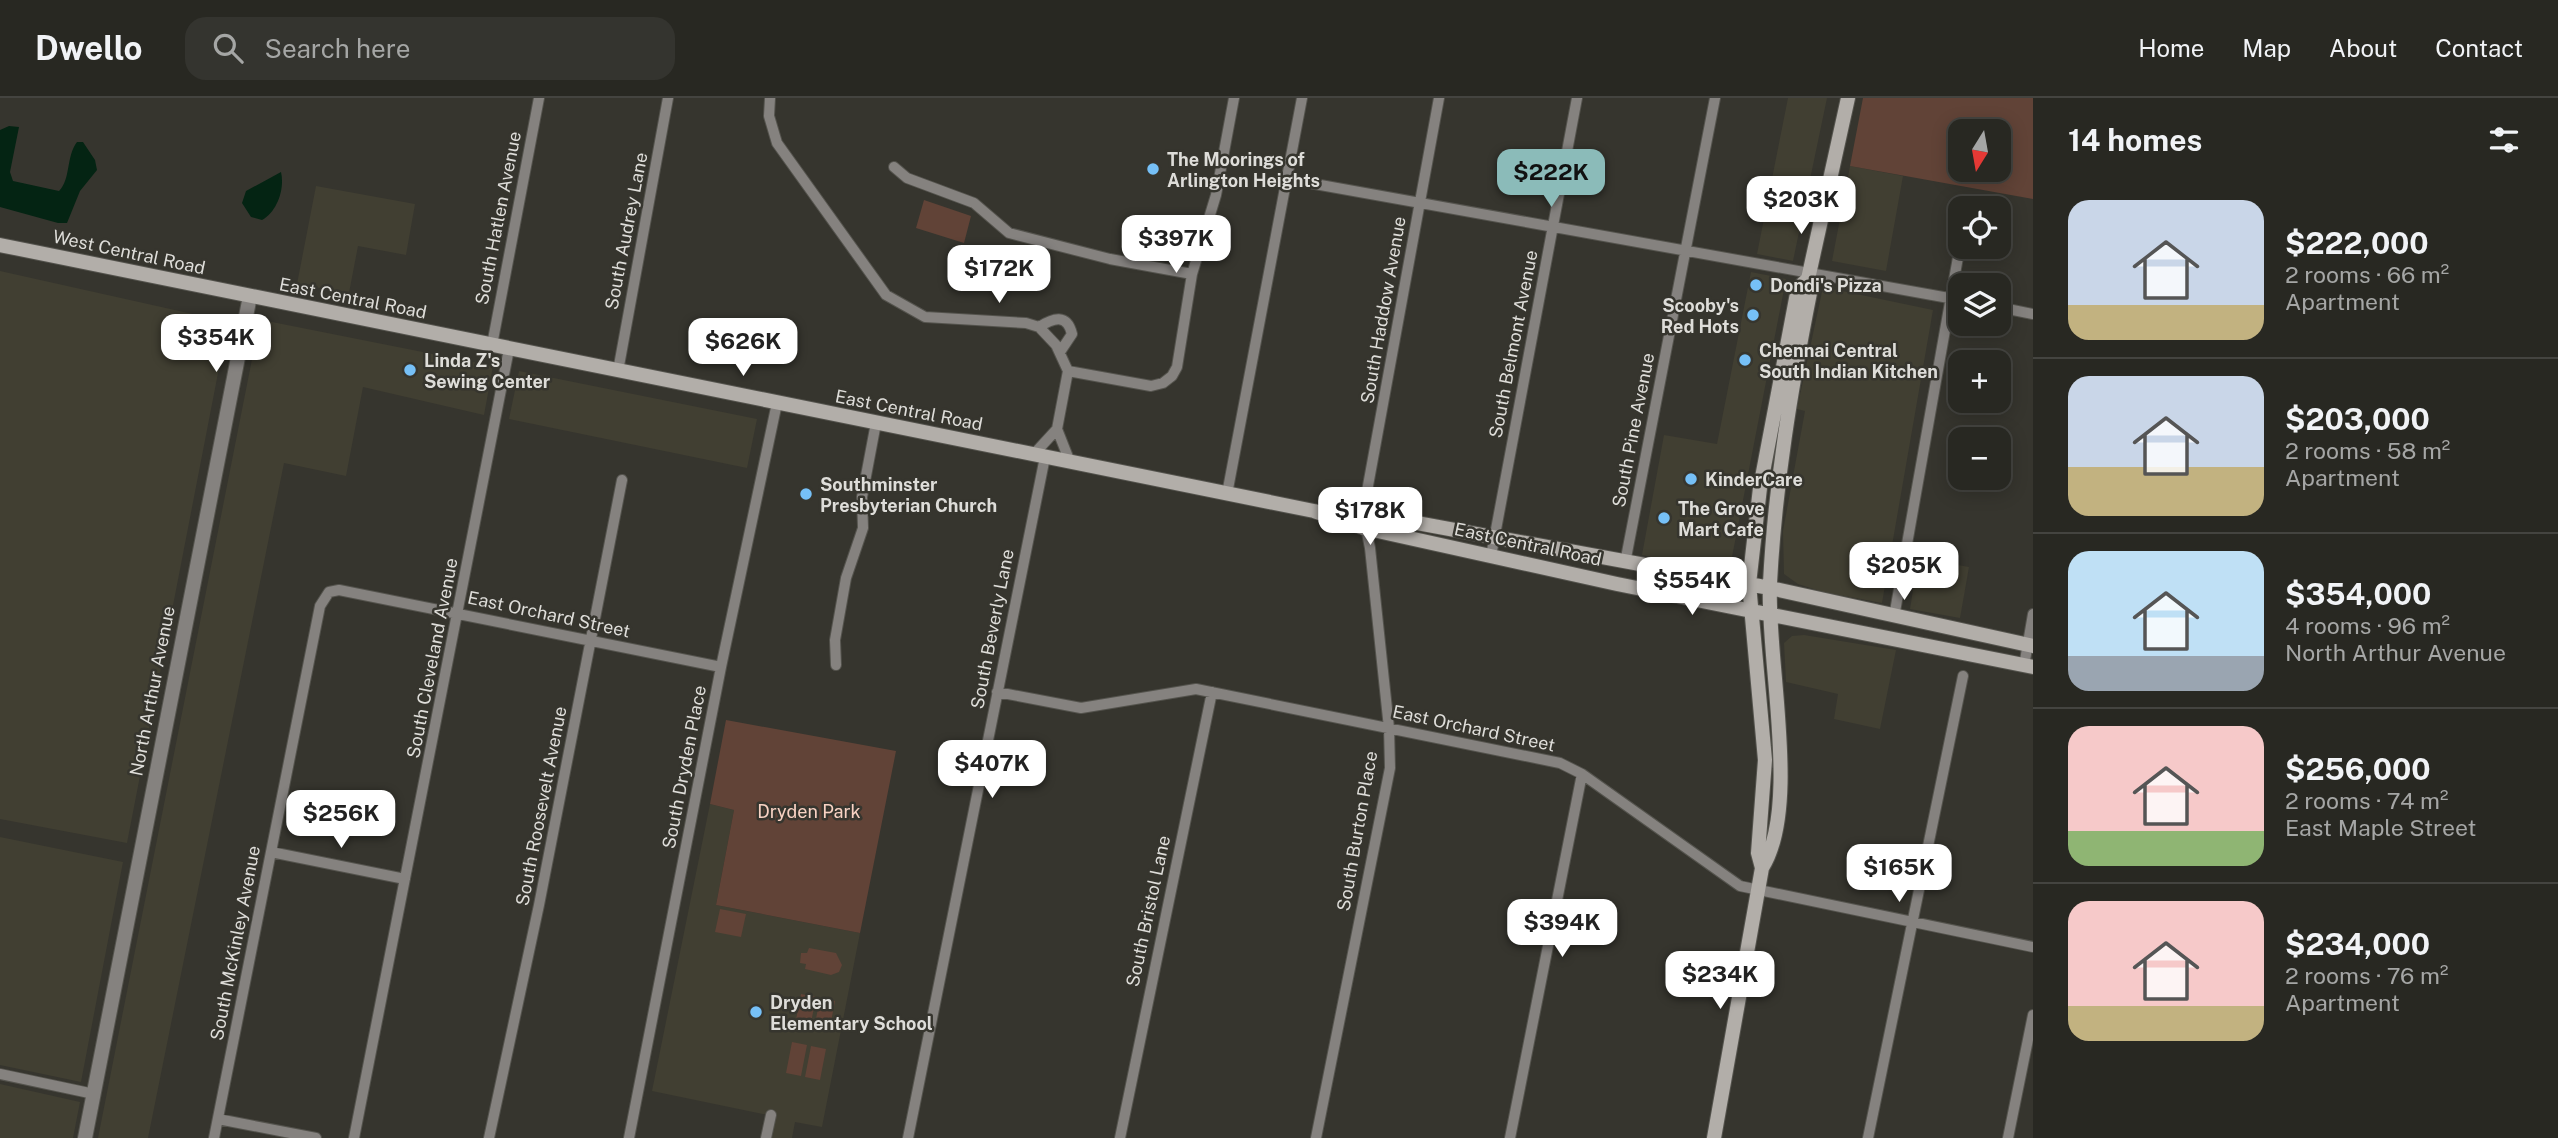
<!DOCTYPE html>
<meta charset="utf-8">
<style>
:root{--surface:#282822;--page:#34342f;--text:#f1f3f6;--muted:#a5a6a5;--line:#444440;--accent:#8bbbb9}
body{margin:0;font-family:"Public Sans",sans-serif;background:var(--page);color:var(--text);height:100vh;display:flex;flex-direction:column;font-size:26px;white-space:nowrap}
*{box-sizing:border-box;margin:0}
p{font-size:23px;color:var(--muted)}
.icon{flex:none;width:38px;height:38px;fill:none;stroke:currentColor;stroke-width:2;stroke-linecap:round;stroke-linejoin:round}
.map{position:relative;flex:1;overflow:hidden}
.drawer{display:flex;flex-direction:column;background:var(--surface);width:525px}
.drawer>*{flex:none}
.needle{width:46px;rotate:191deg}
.tools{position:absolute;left:1948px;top:21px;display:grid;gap:14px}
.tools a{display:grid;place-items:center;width:63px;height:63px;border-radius:14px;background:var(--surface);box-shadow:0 4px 18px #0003,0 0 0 2px var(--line);font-size:35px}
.price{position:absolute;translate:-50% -60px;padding:0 16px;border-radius:14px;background:#fff;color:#222;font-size:23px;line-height:46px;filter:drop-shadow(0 2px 4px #0008)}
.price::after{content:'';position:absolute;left:50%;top:42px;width:21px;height:16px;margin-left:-10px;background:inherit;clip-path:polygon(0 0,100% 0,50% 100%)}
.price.active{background:var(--accent);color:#111}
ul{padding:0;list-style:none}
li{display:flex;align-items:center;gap:21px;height:175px;padding:0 35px}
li+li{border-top:2px solid var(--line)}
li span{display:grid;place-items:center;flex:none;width:196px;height:140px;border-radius:21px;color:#555}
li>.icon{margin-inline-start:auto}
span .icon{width:84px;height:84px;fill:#fffc;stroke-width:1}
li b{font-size:30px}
h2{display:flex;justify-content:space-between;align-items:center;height:84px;padding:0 35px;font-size:30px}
header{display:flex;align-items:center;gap:42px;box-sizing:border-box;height:98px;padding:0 35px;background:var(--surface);border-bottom:2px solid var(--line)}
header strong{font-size:33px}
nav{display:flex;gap:38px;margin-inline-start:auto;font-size:24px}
.search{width:490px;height:63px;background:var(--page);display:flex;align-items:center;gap:18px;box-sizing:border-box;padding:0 24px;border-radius:21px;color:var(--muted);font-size:26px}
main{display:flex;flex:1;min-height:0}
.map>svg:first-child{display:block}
.built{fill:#413f32}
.green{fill:#614337;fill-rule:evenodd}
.water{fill:#042413}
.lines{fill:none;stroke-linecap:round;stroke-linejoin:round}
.minor-casing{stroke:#54534d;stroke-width:12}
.tertiary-casing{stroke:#54534d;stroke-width:16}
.secondary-casing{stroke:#54534d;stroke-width:16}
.minor{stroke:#85827f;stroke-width:10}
.tertiary{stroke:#85827f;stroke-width:14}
.secondary{stroke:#b2aea9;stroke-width:14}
.poi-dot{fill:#76c0f7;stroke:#36352e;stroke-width:2.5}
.labels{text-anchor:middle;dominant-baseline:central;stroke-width:5;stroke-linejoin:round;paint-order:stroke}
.poi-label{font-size:18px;font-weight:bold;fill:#deddd9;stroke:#36352e;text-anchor:start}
.street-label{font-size:18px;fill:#deddd9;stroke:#36352e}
.park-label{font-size:18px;fill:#f8d2c3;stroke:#36352e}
</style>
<header>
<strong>Dwello</strong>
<div class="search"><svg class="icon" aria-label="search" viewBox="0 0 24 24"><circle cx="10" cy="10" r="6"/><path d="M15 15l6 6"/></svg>Search here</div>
<nav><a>Home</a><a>Map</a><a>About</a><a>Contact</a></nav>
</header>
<main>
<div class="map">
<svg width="2033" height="1040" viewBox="0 0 2033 1040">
<rect width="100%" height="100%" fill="#36352e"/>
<path class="built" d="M1788 0H1827L1793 163 1757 156Z
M1850 68 1903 78 1886 173 1832 163Z
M316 88 415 106 406 157 358 148 349 195 297 186Z
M0 173 224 223 225 239 127 745 0 721Z
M1751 174 1786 181 1731 464 1725 471 1717 474 1642 457 1664 337 1717 346Z
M1823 189 1933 212 1882 505 1823 494 1798 486 1784 476 1783 433 1805 313 1797 311Z
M267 223 493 268 484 317 363 289 346 378 284 365 148 1040H98L258 231Z
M519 273 757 321 747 370 509 321Z
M1918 460 1969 469 1960 520 1910 511Z
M1804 537 1896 552 1880 631 1834 621 1838 596 1786 584 1784 545 1792 538Z
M710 706 734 712 716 807 860 835 822 1029 795 1024 792 1040H769L773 1018 652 993Z
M0 739 123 764 81 984 0 967Z
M0 986 80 1004 73 1040H0Z"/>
<path class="green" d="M1863 0H2033V101L1850 68ZM1960 33H1998V72H1960Z
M924 102 971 118 964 145 916 130Z
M726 622 896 653 860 835 716 807 734 712 710 706Z
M720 811 746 816 741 839 715 834Z
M809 850 836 855 842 867 839 874 831 877 805 871 806 866 800 865 801 855H807Z
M801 896 816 899 810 930 795 927Z
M820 900 835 903 829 934 814 931Z
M792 944 807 947 801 978 786 975Z
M811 948 826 951 820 982 805 979Z"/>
<path class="water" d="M9 28 19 29 10 74 13 83 59 93C71 81 66 58 77 44H83L95 62 97 72 80 93 67 125H58L0 109V32Z
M281 74C285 91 277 114 262 122L251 119 242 105 246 93Z"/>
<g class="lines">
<g class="minor-casing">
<path id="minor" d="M770 0 769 18 777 45 886 197 925 219 1026 225 1039 229 1056 247 1068 273 1057 331 1034 356
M894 69 907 80 974 105 1009 135 1110 161 1192 176
M1287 81 1960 202
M1998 209 2033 216
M1039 229C1053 220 1067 215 1072 236L1060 254
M492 247 539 0
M618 273 668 0
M1068 273 1151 288 1163 285 1172 278 1177 269 1192 176 1216 97 1234 0
M1057 331 1070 364
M1227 396 1302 0
M1491 458 1577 0
M1625 465 1715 0
M1894 519 1960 148
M836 567 835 542 846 480 863 430 862 399 876 325
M2024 568 2033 516
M997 594 1081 610 1196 591 1560 665 1582 676 1740 788 2033 849
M271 754 405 781
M0 976 94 996
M218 1021 316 1040
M214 1040 320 508 329 494 339 492 721 569
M354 1040 509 251
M489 1040 539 807 622 382
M629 1040 721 569 777 305
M766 1040 771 1017
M908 1040 1045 359
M1120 1040 1212 594
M1316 1040 1390 670 1389 630 1370 450 1363 415 1439 0
M1510 1040 1582 676
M1868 1040 1963 578
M2008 1040 2033 917"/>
</g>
<g class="tertiary-casing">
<path id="tertiary" d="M85 1040 250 198"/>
</g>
<g class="secondary-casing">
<path id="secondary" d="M0 147 1314 413 1364 430 1617 486 2033 569
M1333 414 1363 415 1770 490 2033 548
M1762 770C1801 708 1766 560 1770 485 1775 387 1791 291 1810 195L1808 181 1848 0
M1714 1040 1762 770 1758 755 1765 662 1749 486 1760 390 1798 190 1808 181"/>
</g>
<use href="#minor" class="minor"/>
<use href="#tertiary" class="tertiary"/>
<use href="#secondary" class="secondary"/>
</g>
<g class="poi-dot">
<circle cx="1153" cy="71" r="7"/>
<circle cx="1756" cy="187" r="7"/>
<circle cx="1753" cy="217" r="7"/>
<circle cx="1745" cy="262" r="7"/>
<circle cx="410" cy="272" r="7"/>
<circle cx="1691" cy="381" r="7"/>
<circle cx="806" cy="396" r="7"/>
<circle cx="1664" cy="420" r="7"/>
<circle cx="756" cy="914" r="7"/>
</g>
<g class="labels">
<g class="poi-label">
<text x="1167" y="61">The Moorings of<tspan x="1167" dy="21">Arlington Heights</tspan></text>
<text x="1770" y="187">Dondi's Pizza</text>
<text x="1739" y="207" text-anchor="end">Scooby's<tspan x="1739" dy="21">Red Hots</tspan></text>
<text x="1759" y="252">Chennai Central<tspan x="1759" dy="21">South Indian Kitchen</tspan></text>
<text x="424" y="262">Linda Z's<tspan x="424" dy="21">Sewing Center</tspan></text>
<text x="1705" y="381">KinderCare</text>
<text x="820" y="386">Southminster<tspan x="820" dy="21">Presbyterian Church</tspan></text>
<text x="1678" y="410">The Grove<tspan x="1678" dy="21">Mart Cafe</tspan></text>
<text x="770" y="904">Dryden<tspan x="770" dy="21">Elementary School</tspan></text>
</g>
<g class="street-label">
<text transform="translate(498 120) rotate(-79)">South Hatlen Avenue</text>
<text transform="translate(626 133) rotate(-79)">South Audrey Lane</text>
<text transform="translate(129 154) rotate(12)">West Central Road</text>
<text transform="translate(353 200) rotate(11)">East Central Road</text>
<text transform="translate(1383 212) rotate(-80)">South Haddow Avenue</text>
<text transform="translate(1513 246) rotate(-79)">South Belmont Avenue</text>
<text transform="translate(909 312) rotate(11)">East Central Road</text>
<text transform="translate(1633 332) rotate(-79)">South Pine Avenue</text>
<text transform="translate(1528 446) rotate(12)">East Central Road</text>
<text transform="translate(549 516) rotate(12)">East Orchard Street</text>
<text transform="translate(992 531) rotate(-79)">South Beverly Lane</text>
<text transform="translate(432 560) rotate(-79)">South Cleveland Avenue</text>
<text transform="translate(152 593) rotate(-79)">North Arthur Avenue</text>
<text transform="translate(1474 630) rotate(12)">East Orchard Street</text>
<text transform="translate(684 669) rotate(-79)">South Dryden Place</text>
<text transform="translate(541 708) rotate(-79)">South Roosevelt Avenue</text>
<text transform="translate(1357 733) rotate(-80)">South Burton Place</text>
<text transform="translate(1148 813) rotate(-78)">South Bristol Lane</text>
<text transform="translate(235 845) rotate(-79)">South McKinley Avenue</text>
</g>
<g class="park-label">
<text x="809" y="713">Dryden Park</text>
</g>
</g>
</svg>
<div class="tools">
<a><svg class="needle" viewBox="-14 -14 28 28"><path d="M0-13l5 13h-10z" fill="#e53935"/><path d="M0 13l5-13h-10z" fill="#a5a6a5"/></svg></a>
<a><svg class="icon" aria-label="locate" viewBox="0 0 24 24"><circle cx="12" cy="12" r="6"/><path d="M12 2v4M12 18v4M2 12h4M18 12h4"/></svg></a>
<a><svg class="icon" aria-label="layers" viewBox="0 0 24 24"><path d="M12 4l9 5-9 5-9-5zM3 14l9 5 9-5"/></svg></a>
<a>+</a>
<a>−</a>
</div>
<b class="price active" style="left:1551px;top:111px">$222K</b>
<b class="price" style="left:1801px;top:138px">$203K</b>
<b class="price" style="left:1176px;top:177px">$397K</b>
<b class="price" style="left:999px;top:207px">$172K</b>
<b class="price" style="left:216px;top:276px">$354K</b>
<b class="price" style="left:743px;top:280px">$626K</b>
<b class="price" style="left:1370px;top:449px">$178K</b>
<b class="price" style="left:1904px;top:504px">$205K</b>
<b class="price" style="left:1692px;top:519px">$554K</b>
<b class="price" style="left:992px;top:702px">$407K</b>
<b class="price" style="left:341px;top:752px">$256K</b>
<b class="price" style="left:1899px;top:806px">$165K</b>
<b class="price" style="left:1562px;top:861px">$394K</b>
<b class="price" style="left:1720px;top:913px">$234K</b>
</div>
<section class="drawer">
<h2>14 homes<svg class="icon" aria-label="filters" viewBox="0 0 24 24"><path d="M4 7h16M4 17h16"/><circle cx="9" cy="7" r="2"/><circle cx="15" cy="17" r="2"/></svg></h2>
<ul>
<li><span style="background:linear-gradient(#c9d6e8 75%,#c2b280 0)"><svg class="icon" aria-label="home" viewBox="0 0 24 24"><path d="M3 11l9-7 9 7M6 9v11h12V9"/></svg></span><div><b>$222,000</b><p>2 rooms · 66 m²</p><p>Apartment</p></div></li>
<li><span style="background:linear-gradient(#c9d6e8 65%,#c2b280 0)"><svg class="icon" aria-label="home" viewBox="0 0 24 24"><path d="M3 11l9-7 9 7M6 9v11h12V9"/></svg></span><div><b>$203,000</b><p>2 rooms · 58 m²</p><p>Apartment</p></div></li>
<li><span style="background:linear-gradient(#bfe0f5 75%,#9aa5b1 0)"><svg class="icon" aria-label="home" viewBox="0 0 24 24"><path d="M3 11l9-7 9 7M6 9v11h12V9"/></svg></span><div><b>$354,000</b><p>4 rooms · 96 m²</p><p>North Arthur Avenue</p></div></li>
<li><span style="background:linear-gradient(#f6c9c9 75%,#8fb573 0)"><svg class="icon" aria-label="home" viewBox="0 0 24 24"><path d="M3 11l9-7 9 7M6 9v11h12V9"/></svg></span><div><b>$256,000</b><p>2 rooms · 74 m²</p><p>East Maple Street</p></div></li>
<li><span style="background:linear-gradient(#f6c9c9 75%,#c2b280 0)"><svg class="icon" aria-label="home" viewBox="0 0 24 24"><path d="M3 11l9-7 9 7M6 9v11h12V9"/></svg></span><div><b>$234,000</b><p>2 rooms · 76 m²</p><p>Apartment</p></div></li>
</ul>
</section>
</main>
